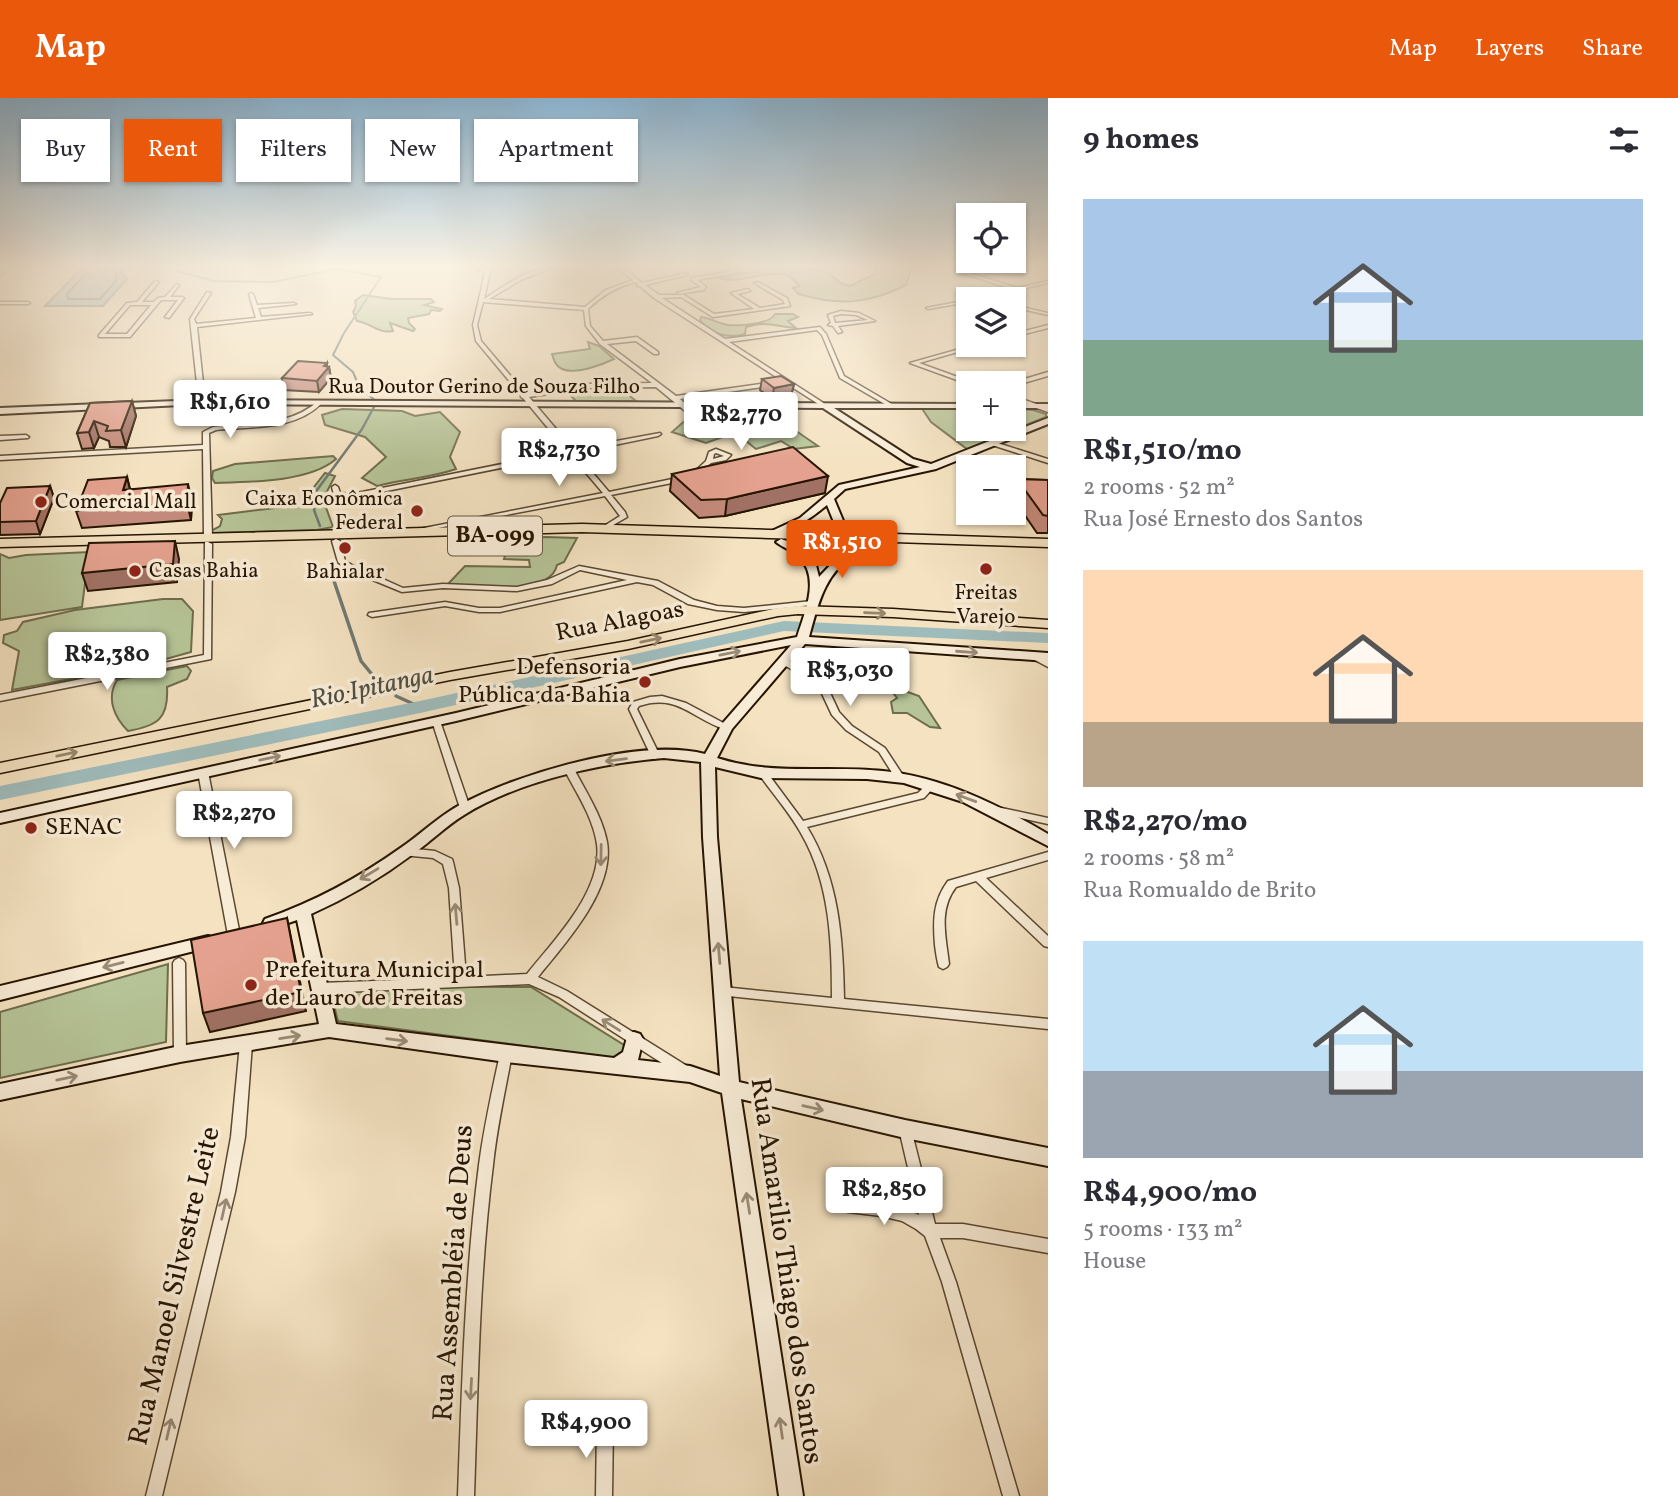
<!DOCTYPE html>
<meta charset="utf-8">
<style>
:root{--surface:#fff;--page:#f2f2f3;--text:#2b2b33;--muted:#7c7c81;--accent:#ea580c}
body{margin:0;font-family:Vollkorn,serif;background:var(--page);color:var(--text);height:100vh;display:flex;flex-direction:column;font-size:26px;white-space:nowrap}
*{box-sizing:border-box;margin:0}
p{font-size:23px;color:var(--muted)}
.icon{flex:none;width:38px;height:38px;fill:none;stroke:currentColor;stroke-width:2;stroke-linecap:round;stroke-linejoin:round}
.map{position:relative;flex:1;overflow:hidden}
.panel{display:flex;flex-direction:column;background:var(--surface);width:630px}
.panel>*{flex:none}
.top-card{position:absolute;left:21px;top:21px;width:665px;height:63px;display:flex;gap:14px}
.buttons{position:absolute;left:956px;top:105px;display:grid;gap:14px}
.buttons a{display:grid;place-items:center;width:70px;height:70px;border-radius:0px;background:var(--surface);box-shadow:0 2px 5px #0004;font-size:35px}
.price{position:absolute;translate:-50% -60px;padding:0 16px;border-radius:7px;background:#fff;color:#222;font-size:23px;line-height:46px;filter:drop-shadow(0 2px 4px #0008)}
.price::after{content:'';position:absolute;left:50%;top:42px;width:21px;height:16px;margin-left:-10px;background:inherit;clip-path:polygon(0 0,100% 0,50% 100%)}
.price.current{background:var(--accent);color:#fff}
ul{padding:0;list-style:none}
li{display:grid;align-content:center;gap:14px;height:371px;padding:0 35px}
li span{display:grid;place-items:center;height:217px;border-radius:0px;color:#555}
li>.icon{margin-inline-start:auto}
span .icon{width:126px;height:126px;fill:#fffc;stroke-width:1}
li b{font-size:30px}
h2{display:flex;justify-content:space-between;align-items:center;height:84px;padding:0 35px;font-size:30px}
.pill{padding:0 24px;border-radius:0px;background:var(--surface);box-shadow:0 2px 5px #0004;font-size:24px;line-height:63px}
.pill.current{background:var(--accent);color:#fff}
header{display:flex;align-items:center;gap:42px;box-sizing:border-box;height:98px;padding:0 35px;background:var(--accent);color:#fff}
header strong{font-size:33px}
nav{display:flex;gap:38px;margin-inline-start:auto;font-size:24px}
main{display:flex;flex:1;min-height:0}
.map>svg:first-child{display:block}
.green{fill:#b6c497;stroke:#6e6c4c;stroke-width:2}
.water{fill:#9fbcbc;stroke:#6f7971;stroke-width:2}
.lines{fill:none;stroke-linecap:round;stroke-linejoin:round}
.shore{stroke:#62685e;stroke-width:2}
.stream-far2{stroke:#6f7971;stroke-width:2}
.stream-far1{stroke:#6f7971;stroke-width:2.5}
.stream{stroke:#6f7971;stroke-width:3.5}
.river{fill:#9fbcbc;fill-rule:evenodd}
.street-casing{stroke:#5a4830;stroke-width:3}
.secondary-casing{stroke:#261400;stroke-width:4}
.primary-casing{stroke:#261400;stroke-width:3}
.highway-casing{stroke:#261400;stroke-width:3}
.street{fill:#f8ecd7;fill-rule:evenodd}
.secondary{fill:#f8ecd7;fill-rule:evenodd}
.primary{fill:#f4e2c1;fill-rule:evenodd}
.highway{fill:#f4e2c1;fill-rule:evenodd}
.wall{fill:#c48a7b;stroke:#261400;stroke-width:2}
.shaded-wall{fill:#a07164;stroke:#261400;stroke-width:2}
.building{fill:#e4a18f;stroke:#261400;stroke-width:2}
.oneway{stroke:#97856a}
.oneway2{stroke:#9a8b76}
.poi-dot{fill:#8f2418;stroke:#f8ecd7;stroke-width:2.5}
.labels{text-anchor:middle;dominant-baseline:central;stroke-width:7;stroke-linejoin:round;paint-order:stroke}
.far-street-label{font-size:21px;fill:#261400;stroke:#f8ecd7}
.far-poi-label{font-size:21px;fill:#261400;stroke:#f8ecd7;text-anchor:start}
.shield{fill:#f8ecd7;stroke:#655540;stroke-width:2}
.shield-label{font-size:23px;font-weight:bold;fill:#261400}
.street-label{font-size:24px;fill:#261400;stroke:#f8ecd7}
.poi-label{font-size:24px;fill:#261400;stroke:#f8ecd7;text-anchor:start}
.water-label{font-size:26px;font-style:italic;fill:#504f42;stroke:#f8ecd7}
.near-street-label{font-size:28px;fill:#261400;stroke:#f8ecd7}
</style>
<header>
<strong>Map</strong>
<nav><a>Map</a><a>Layers</a><a>Share</a></nav>
</header>
<main>
<div class="map">
<svg width="1048" height="1398" viewBox="0 0 1048 1398">
<rect width="100%" height="100%" fill="#f4e2c1"/>
<filter id="stains"><feTurbulence type="fractalNoise" baseFrequency=".00286" numOctaves="4"/><feColorMatrix values="0 0 0 0 .2 0 0 0 0 .09 0 0 0 0 .02 0 0 0 .5 -.17"/></filter>
<radialGradient id="worn" r=".72"><stop offset=".6" stop-color="#630" stop-opacity="0"/><stop offset="1" stop-color="#630" stop-opacity=".3"/></radialGradient>
<path class="green" d="M766 169 811 171 828 175 842 186 850 188 875 176 877 169H915L911 172 906 187C869 206 839 208 799 196L793 190 799 188C783 161 742 189 720 180 733 171 755 179 766 169Z
M363 197 392 201H431L434 204 424 207 442 211 440 213 431 212 429 216 408 220 409 225 415 231 413 233 390 225 393 233C378 236 371 225 357 223L353 214 356 208 355 203Z
M775 216H793L798 219 788 223 796 230C776 229 767 222 746 229L745 236C728 241 710 236 700 222L701 219C711 220 719 226 728 227 740 228 771 226 775 216Z
M588 244 599 248 614 261C602 267 575 277 562 271 555 268 554 262 552 256L590 251Z
M582 289H619L636 303H576L566 293Z
M921 309H968V331H1013V310L1033 312 1046 316V319L967 351 931 324Z
M342 311 402 313 415 318 440 314 460 334 450 359 456 371C430 380 403 381 377 388L362 380 386 359 365 339 325 327 322 317Z
M773 317 818 348 794 351 781 343 756 351C743 341 729 325 712 330L723 339 706 345 672 334 688 320Z
M333 358 336 361C310 384 250 384 215 385L212 380 213 373 235 366Z
M325 375 335 378 323 401 333 429 317 432 213 435 211 433 220 428 222 421 218 417 308 406 314 389Z
M546 439 577 440 564 464 557 467C550 500 472 488 448 486L465 468 530 469 529 462 504 461 508 448 488 447 493 441Z
M89 454 82 509 0 522V456L9 460 26 457Z
M163 501H182L193 513 191 554 141 568 12 592 19 553 3 545 4 537 17 533 23 524 75 512Z
M187 568 191 573 187 581 167 589C169 621 157 628 128 633 114 619 106 600 117 582Z
M894 589 919 598 940 630 930 629 907 615H893L891 604 897 600 891 592Z
M168 866 166 944 0 980V914Z
M329 888 531 889 624 947 621 961 338 923Z"/>
<path class="water" d="M83 169H126L121 175 127 181 103 208H45Z"/>
<g class="lines">
<path class="shore" d="M87 169 86 176 67 196 68 201H100L116 183V169"/>
<path class="stream-far2" d="M173 169 176 173 214 183 273 184 337 171 381 179 344 235 333 257 353 274 360 291 375 302"/>
<path class="stream-far1" d="M320 428 314 412 317 392 362 331 374 309
M331 475 332 479"/>
<path class="stream" d="M332 477 361 563 379 585
M396 598 420 609"/>
<path class="river" d="M784 523 1048 535V545L784 533 420 615 0 702V688L420 603Z"/>
<g class="street-casing">
<path id="street" d="M5 169H10L0 178V175Z
M475 169H481L486 172 487 169H491L484 201C503 189 530 169 553 169L521 182 489 201 585 209 606 192 633 182 616 169H621L642 185 687 175V177L645 187 659 197H684L714 216 754 211 731 195 748 191 750 193 737 196 760 210 785 206 783 202 754 185 758 184 787 200 790 208 713 219 681 199 662 200 725 241 820 229 826 236 844 278 895 308 890 309 840 280 822 237 817 232 729 244 825 306V308L823 309 654 200 640 188H637L638 186 635 184C617 189 602 197 588 211L590 228 603 243 637 239 658 254V256H654L636 243 607 246 676 298 774 284 777 286 776 287 680 301 715 333 716 334 713 336 656 289 587 290 529 299 573 351 660 335 661 336 658 338 576 355 609 394 682 379 685 381 682 383 611 397 625 414 627 419 603 433 600 431 601 430 620 418 605 398 417 434V432L419 431 603 395 570 356 352 400 337 399 334 397 332 389 335 387 338 389 340 395 352 396 567 353 523 300 521 299V297L476 243 473 227 485 175ZM483 204 584 212 586 228 600 246 652 285 587 286 526 296 481 243 477 227Z
M731 169H735L732 176 697 182 706 189 704 192 679 196 677 195 701 189 691 182V180L728 174Z
M965 174 1018 190 1048 183V185L980 201H973L1012 191 965 176Z
M155 183 159 184 142 204H154L158 200 165 199 177 186 179 187 170 199H182L184 200 169 220 165 219 178 202H161L130 239H99V237L127 205 137 204ZM130 207H151L127 236H105Z
M207 194 211 195 194 221 196 226 256 220 249 196 251 195 253 196 257 207 294 205 296 206 258 210 261 219 310 215 312 216 197 229 205 304 202 306 199 304 190 221Z
M968 202V204L928 211 926 210Z
M0 204H28L30 205 28 206H0Z
M1013 207 1048 215V217L1013 209Z
M841 213 859 215 875 223 838 228 842 234 838 235 833 228 828 227 831 225 828 217ZM841 216 856 217 868 222 835 225 833 218Z
M1048 227V230L1013 239V236Z
M974 247H982L919 265 974 285 968 286 910 265Z
M1048 274V278L1013 288V285H1011Z
M1013 298 1048 310V314L1013 302Z
M317 304 322 305C294 333 252 328 216 332L209 335 212 439 208 441 204 439 203 351 0 362V358L203 347V334L213 329C249 323 287 330 317 304Z
M26 337 29 339 28 340 0 342V338Z
M991 343 1048 361V365L989 346 988 345Z
M716 351 731 357 726 362 711 365 698 376H694V374L706 363 709 354ZM716 355 724 358 713 361 714 356Z
M336 441 340 443 345 463 352 467 403 490 443 486 517 489 547 482 579 468 658 483 694 502 717 508 744 510 812 503 816 505 812 507 744 514 717 512 688 506 653 487 637 484 500 514H479L445 508 372 519 368 517 369 515 445 504 479 510H500L627 482 580 472 552 486 517 493 443 490 402 494 346 471 338 464 332 443Z
M205 444H208L212 446 211 561 0 603V597L204 557Z
M1033 557H1039L1048 563V569L1033 561 1032 559Z
M780 561H786L824 582 839 614 852 628 885 650 904 679 902 681H896L879 654 846 632 832 617 817 585 780 565 779 563Z
M662 598 686 605 731 629 727 632C692 621 678 595 639 608L637 611 660 658 655 661 652 660 629 611 633 604 650 599Z
M436 620 440 623 470 710 468 712 465 713 460 710 432 623Z
M569 668 574 671C586 694 602 718 607 744 615 792 565 845 538 879L567 893 687 968 689 972 687 976 683 977 679 976 559 899 529 886 320 895 316 893 314 890 316 887 320 885 455 880 449 790 443 766 433 760 402 757 401 754 402 751 406 750 435 753 452 761 453 764 459 790 466 879 527 876C554 842 603 793 597 746 593 719 576 694 564 671Z
M203 671 208 674 240 837 238 840 234 841 230 840 228 837 198 674Z
M763 672 766 673 803 723 918 695 927 686 930 685 935 688 924 700 807 729C839 781 843 841 844 901L1048 921V931L719 897 717 894 719 891 723 889 832 900C832 844 830 786 802 737 790 715 773 696 758 675Z
M997 709 1048 720V726L994 714 992 712 994 710Z
M1048 754V762L986 780 1048 838V849L1044 848 976 783 956 789C938 812 946 840 949 866L947 869 943 871 939 869C937 862 936 855 935 847 933 823 933 803 948 783Z
M179 860 183 862 185 865 186 956 184 960 180 961 176 960 174 956 173 865 175 862Z
M246 941 250 942 252 946 245 1039 235 1094 162 1398H146L221 1094 231 1039 240 946 242 942Z
M506 951 510 952 512 956C505 993 497 1029 493 1067 479 1177 478 1288 474 1398H458C462 1287 465 1176 479 1067 484 1029 492 993 500 956L502 952Z
M905 1025 910 1027 911 1031 935 1126H963L1048 1141V1155L963 1140H940L956 1184 1019 1398H1003L942 1184 925 1138 916 1131 902 1123 881 1118 848 1114 843 1112 841 1107 843 1102C860 1096 903 1109 919 1117L899 1031 900 1027Z
M605 1318 611 1320 613 1326 612 1398H596L597 1326 599 1320Z"/>
</g>
<g class="secondary-casing">
<path id="secondary" d="M202 302 968 306V310H834L913 361 931 366 1048 320V326L936 371 845 391 834 401 844 425 873 438 874 440 869 443 836 429 827 407C815 417 777 446 763 437L800 420 839 387 920 369 907 365 823 310 202 306 0 316V310Z
M1013 306H1048V310H1013Z
M781 441C802 448 824 459 847 452 854 450 861 445 868 443L873 446C867 451 860 453 854 457 824 476 818 507 809 539L1048 555V563L805 546 732 631 717 660C774 678 825 667 883 673 942 679 997 706 1048 736V748L963 704 904 685 867 681 761 680 715 669 717 739 739 984 905 1022 1048 1050V1068L905 1040 741 1001 803 1398H779L722 995 690 984 506 964 329 939 180 964 0 1002V986L180 948 319 926 297 822 271 831 265 829 263 825 265 821C314 804 360 779 402 749 421 736 438 719 458 708 516 676 640 639 705 656L722 626 791 547 680 569 456 623 0 725V715L456 615 680 561 797 539C804 516 821 480 799 459 793 452 783 450 776 444ZM809 457 829 461 837 460 819 479 816 467ZM664 660 701 664 703 739 720 978 690 968 638 962 643 941 640 936 634 934 628 936 623 954 614 960 336 926 311 816C347 800 381 780 413 756 430 744 446 728 464 717 518 683 601 665 664 660Z
M208 838 214 840 216 844 214 848 0 902V888Z"/>
</g>
<g class="primary-casing">
<path id="primary" d="M798 508 893 511 1048 522V530L893 519 798 516 778 518 628 551 450 582 0 675V665L450 574 628 543 778 510Z"/>
</g>
<g class="highway-casing">
<path id="highway" d="M582 426 1048 441V449L582 434 0 449V441Z"/>
</g>
<use href="#street" class="street"/>
<use href="#secondary" class="secondary"/>
<use href="#primary" class="primary"/>
<use href="#highway" class="highway"/>
</g>
<path class="wall" d="M327 265V269H329L331 280 319 294 283 292 282 280Z
M762 281 794 286 791 298 772 301 760 292Z
M132 303 136 318 126 349H110L109 343 99 339 94 350 82 351 77 335 90 305Z
M672 376 825 395 725 418 699 420 670 393Z
M127 379 130 391 192 403 191 422 82 430 76 413Z
M1017 381 1048 382V435H1037L1013 400V392Z
M50 388 54 400 40 436 0 437V405Z"/>
<path class="shaded-wall" d="M327 265V271L329 269 331 280 319 294 317 283Z
M794 286 791 298 772 301 774 290Z
M132 303 136 318 126 349 121 332Z
M94 323 99 339 94 350 89 334Z
M828 378 825 395 725 418 727 401Z
M127 379 131 396 123 392Z
M188 386 192 403 191 422 187 405Z
M50 388 54 400 40 436 36 423Z
M175 443 179 461 177 484 88 493 82 475Z
M287 820 306 913 210 934 203 915Z"/>
<path class="building" d="M298 263 327 265 324 268 329 269 317 283 282 280Z
M781 278 794 286 774 290 762 281Z
M132 303 121 332 106 333 108 328 94 323 89 334 77 335 90 305Z
M793 349 828 378 727 401 701 402 672 376Z
M127 379 123 392 188 386 187 405 76 413 88 382Z
M1017 381 1048 382V418L1043 417Z
M50 388 36 423 0 424V405L7 390Z
M175 443 173 466 82 475 89 445Z
M287 820 301 894 203 915 191 842Z"/>
<defs><path id="oneway-shaft" d="M-6 0H5M1.5-3L5.5 0L1.5 3" fill="none" stroke-width="1.6" stroke-linecap="round" stroke-linejoin="round" transform="scale(1.75)"/></defs>
<g class="oneway">
<use href="#oneway-shaft" transform="translate(875 515) rotate(2)"/>
<use href="#oneway-shaft" transform="translate(651 542) rotate(-12)"/>
<use href="#oneway-shaft" transform="translate(67 656) rotate(-12)"/>
</g>
<g class="oneway2">
<use href="#oneway-shaft" transform="translate(967 554) rotate(4)"/>
<use href="#oneway-shaft" transform="translate(730 555) rotate(-11)"/>
<use href="#oneway-shaft" transform="translate(270 660) rotate(-12)"/>
<use href="#oneway-shaft" transform="translate(616 662) rotate(173)"/>
<use href="#oneway-shaft" transform="translate(966 700) rotate(-160)"/>
<use href="#oneway-shaft" transform="translate(601 757) rotate(91)"/>
<use href="#oneway-shaft" transform="translate(369 776) rotate(149)"/>
<use href="#oneway-shaft" transform="translate(456 816) rotate(-95)"/>
<use href="#oneway-shaft" transform="translate(719 855) rotate(-95)"/>
<use href="#oneway-shaft" transform="translate(113 867) rotate(166)"/>
<use href="#oneway-shaft" transform="translate(611 927) rotate(-148)"/>
<use href="#oneway-shaft" transform="translate(290 939) rotate(-9)"/>
<use href="#oneway-shaft" transform="translate(397 942) rotate(8)"/>
<use href="#oneway-shaft" transform="translate(67 980) rotate(-12)"/>
<use href="#oneway-shaft" transform="translate(813 1010) rotate(13)"/>
<use href="#oneway-shaft" transform="translate(748 1105) rotate(-99)"/>
<use href="#oneway-shaft" transform="translate(224 1111) rotate(-77)"/>
<use href="#oneway-shaft" transform="translate(471 1291) rotate(93)"/>
<use href="#oneway-shaft" transform="translate(781 1330) rotate(-98)"/>
<use href="#oneway-shaft" transform="translate(169 1331) rotate(-77)"/>
</g>
<linearGradient id="sky" x2="0" y2="1"><stop stop-color="#8bb7d6"/><stop offset="0.46" stop-color="#faf2e3"/><stop offset="1" stop-color="#faf2e3" stop-opacity="0"/></linearGradient>
<rect width="1048" height="365" fill="url(#sky)"/>
<g class="poi-dot">
<circle cx="41" cy="404" r="7"/>
<circle cx="417" cy="413" r="7"/>
<circle cx="345" cy="450" r="7"/>
<circle cx="986" cy="471" r="7"/>
<circle cx="135" cy="473" r="7"/>
<circle cx="645" cy="584" r="7"/>
<circle cx="31" cy="730" r="7"/>
<circle cx="251" cy="887" r="7"/>
</g>
<g class="labels">
<g class="far-street-label">
<text x="484" y="289">Rua Doutor Gerino de Souza Filho</text>
</g>
<g class="far-poi-label">
<text x="403" y="401" text-anchor="end">Caixa Econômica<tspan x="403" dy="24">Federal</tspan></text>
<text x="55" y="404">Comercial Mall</text>
<text x="149" y="473">Casas Bahia</text>
<text x="345" y="474" text-anchor="middle">Bahialar</text>
<text x="986" y="495" text-anchor="middle">Freitas<tspan x="986" dy="24">Varejo</tspan></text>
</g>
<rect class="shield" x="448" y="418.5" width="94" height="39" rx="5"/>
<g class="shield-label">
<text x="495" y="438">BA-099</text>
</g>
<g class="street-label">
<text transform="translate(620 524) rotate(-11)">Rua Alagoas</text>
</g>
<g class="poi-label">
<text x="631" y="570" text-anchor="end">Defensoria<tspan x="631" dy="28">Pública da Bahia</tspan></text>
<text x="45" y="730">SENAC</text>
<text x="265" y="873">Prefeitura Municipal<tspan x="265" dy="28">de Lauro de Freitas</tspan></text>
</g>
<g class="water-label">
<text transform="translate(372 590) rotate(-12)">Rio Ipitanga</text>
</g>
<g class="near-street-label">
<text transform="translate(786 1173) rotate(82)">Rua Amarilio Thiago dos Santos</text>
<text transform="translate(454 1175) rotate(-86)">Rua Assembléia de Deus</text>
<text transform="translate(175 1188) rotate(-77)">Rua Manoel Silvestre Leite</text>
</g>
</g>
<rect width="100%" height="100%" filter="url(#stains)"/>
<rect width="100%" height="100%" fill="url(#worn)"/>
</svg>
<div class="buttons">
<a><svg class="icon" aria-label="locate" viewBox="0 0 24 24"><circle cx="12" cy="12" r="6"/><path d="M12 2v4M12 18v4M2 12h4M18 12h4"/></svg></a>
<a><svg class="icon" aria-label="layers" viewBox="0 0 24 24"><path d="M12 4l9 5-9 5-9-5zM3 14l9 5 9-5"/></svg></a>
<a>+</a>
<a>−</a>
</div>
<b class="price" style="left:230px;top:342px">R$1,610</b>
<b class="price" style="left:741px;top:354px">R$2,770</b>
<b class="price" style="left:559px;top:390px">R$2,730</b>
<b class="price current" style="left:842px;top:482px">R$1,510</b>
<b class="price" style="left:107px;top:594px">R$2,380</b>
<b class="price" style="left:850px;top:610px">R$3,030</b>
<b class="price" style="left:234px;top:753px">R$2,270</b>
<b class="price" style="left:884px;top:1129px">R$2,850</b>
<b class="price" style="left:586px;top:1362px">R$4,900</b>
<div class="top-card">
<a class="pill">Buy</a>
<a class="pill current">Rent</a>
<a class="pill">Filters</a>
<a class="pill">New</a>
<a class="pill">Apartment</a>
</div>
</div>
<section class="panel">
<h2>9 homes<svg class="icon" aria-label="filters" viewBox="0 0 24 24"><path d="M4 7h16M4 17h16"/><circle cx="9" cy="7" r="2"/><circle cx="15" cy="17" r="2"/></svg></h2>
<ul>
<li><span style="background:linear-gradient(#a9c7e8 65%,#7fa58c 0)"><svg class="icon" aria-label="home" viewBox="0 0 24 24"><path d="M3 11l9-7 9 7M6 9v11h12V9"/></svg></span><div><b>R$1,510/mo</b><p>2 rooms · 52 m²</p><p>Rua José Ernesto dos Santos</p></div></li>
<li><span style="background:linear-gradient(#ffd9b3 70%,#b9a48a 0)"><svg class="icon" aria-label="home" viewBox="0 0 24 24"><path d="M3 11l9-7 9 7M6 9v11h12V9"/></svg></span><div><b>R$2,270/mo</b><p>2 rooms · 58 m²</p><p>Rua Romualdo de Brito</p></div></li>
<li><span style="background:linear-gradient(#bfe0f5 60%,#9aa5b1 0)"><svg class="icon" aria-label="home" viewBox="0 0 24 24"><path d="M3 11l9-7 9 7M6 9v11h12V9"/></svg></span><div><b>R$4,900/mo</b><p>5 rooms · 133 m²</p><p>House</p></div></li>
</ul>
</section>
</main>
